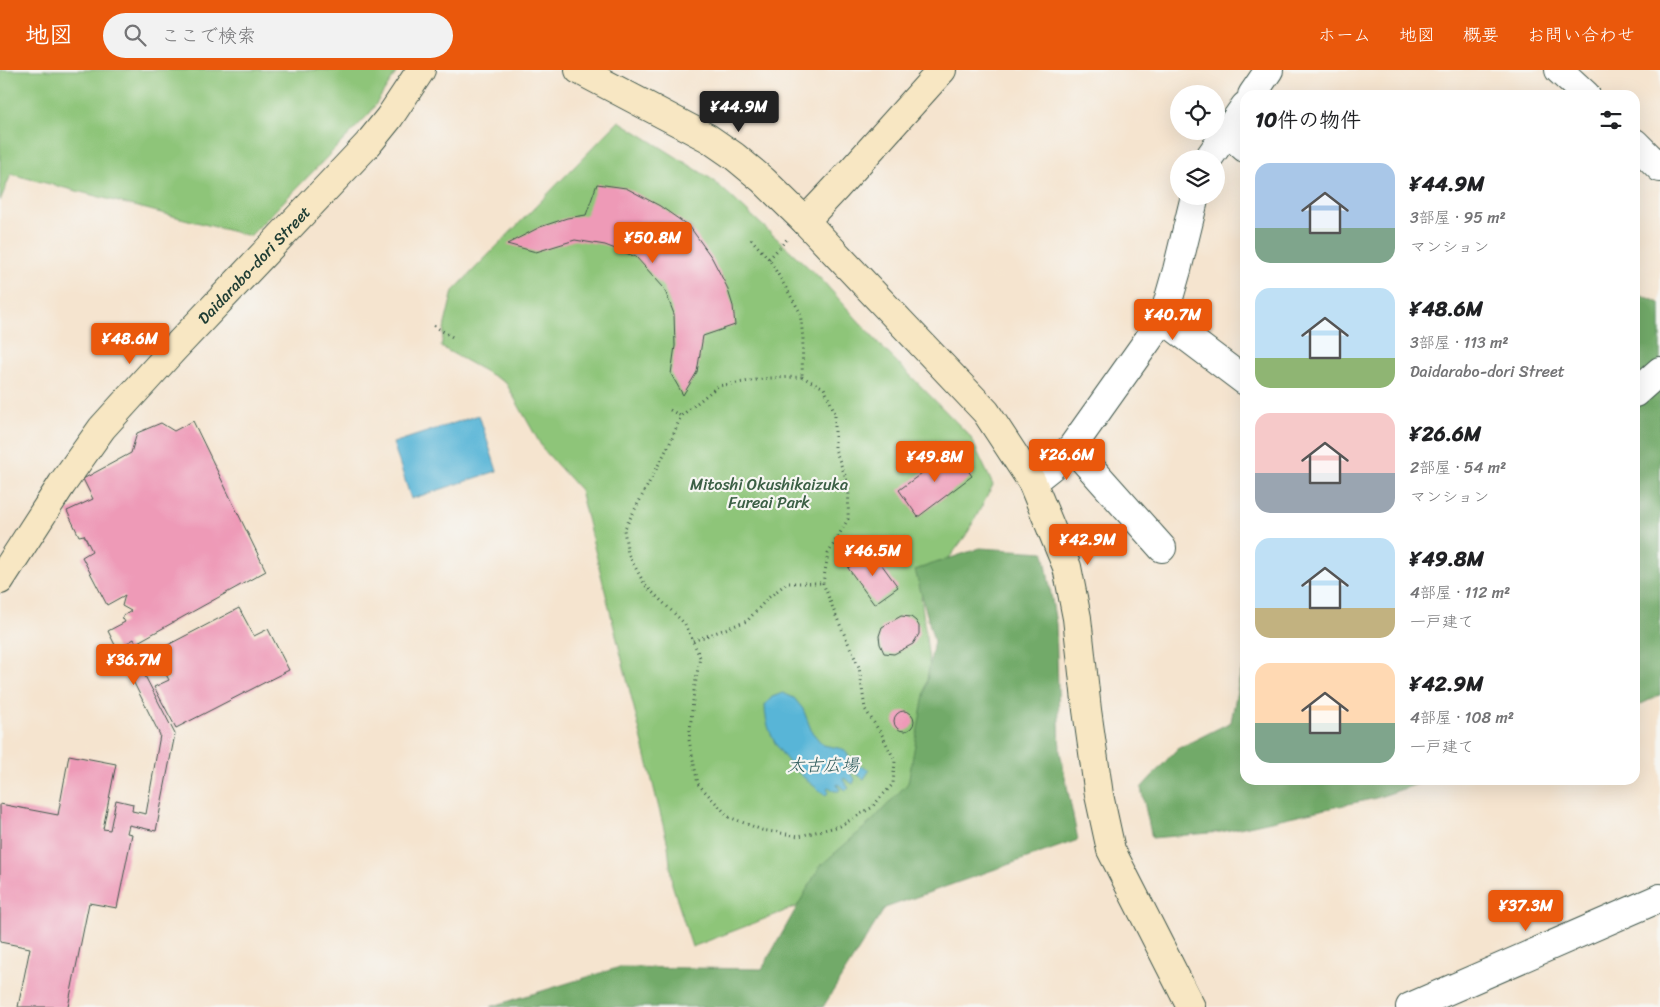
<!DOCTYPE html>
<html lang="ja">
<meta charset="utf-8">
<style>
:root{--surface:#fff;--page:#f2f2f2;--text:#202124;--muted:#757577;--accent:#ea580c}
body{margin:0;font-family:Sriracha,"Klee One",sans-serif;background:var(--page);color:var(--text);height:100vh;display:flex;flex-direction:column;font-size:19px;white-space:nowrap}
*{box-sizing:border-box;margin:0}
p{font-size:16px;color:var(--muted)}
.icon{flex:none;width:28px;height:28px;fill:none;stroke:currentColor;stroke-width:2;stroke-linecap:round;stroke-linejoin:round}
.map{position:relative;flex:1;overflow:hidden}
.sheet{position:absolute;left:1240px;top:20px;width:400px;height:695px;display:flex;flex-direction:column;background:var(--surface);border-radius:15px;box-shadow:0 5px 20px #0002}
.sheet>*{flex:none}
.tools{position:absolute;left:1170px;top:15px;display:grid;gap:10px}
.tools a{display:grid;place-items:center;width:55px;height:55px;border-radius:50%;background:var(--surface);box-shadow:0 5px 20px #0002;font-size:25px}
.price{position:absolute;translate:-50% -42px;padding:0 11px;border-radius:5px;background:var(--accent);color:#fff;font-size:16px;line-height:32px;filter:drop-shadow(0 1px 2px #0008)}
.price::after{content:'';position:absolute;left:50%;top:30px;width:15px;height:11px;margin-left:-8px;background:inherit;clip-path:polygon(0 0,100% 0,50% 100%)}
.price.current{background:#222;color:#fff}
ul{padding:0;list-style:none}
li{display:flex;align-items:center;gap:15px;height:125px;padding:0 15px}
li span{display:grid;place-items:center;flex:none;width:140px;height:100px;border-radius:15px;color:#555}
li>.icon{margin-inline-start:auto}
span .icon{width:60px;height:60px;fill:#fffc;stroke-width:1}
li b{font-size:21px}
h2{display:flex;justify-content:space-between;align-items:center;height:60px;padding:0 15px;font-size:21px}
header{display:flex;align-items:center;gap:30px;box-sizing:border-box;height:70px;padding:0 25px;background:var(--accent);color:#fff}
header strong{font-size:24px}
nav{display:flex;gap:28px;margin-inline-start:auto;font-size:18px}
.search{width:350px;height:45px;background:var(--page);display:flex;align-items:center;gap:12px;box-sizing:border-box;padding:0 18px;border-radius:28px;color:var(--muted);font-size:19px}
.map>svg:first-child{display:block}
.green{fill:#8ec579;stroke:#568156}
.forest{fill:#72aa69;stroke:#48744e}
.water{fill:#59b5d7;stroke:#3c7986}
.building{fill:#ee9ab7}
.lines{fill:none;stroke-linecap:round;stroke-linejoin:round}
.street-casing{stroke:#3f564b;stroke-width:30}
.secondary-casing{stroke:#3f564b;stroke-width:30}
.path{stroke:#3f564b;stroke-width:3;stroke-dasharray:1 4;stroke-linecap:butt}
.street{stroke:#fff;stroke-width:28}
.secondary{stroke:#f8e7c3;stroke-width:28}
.labels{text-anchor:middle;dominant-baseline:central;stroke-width:4.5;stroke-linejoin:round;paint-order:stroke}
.street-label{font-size:16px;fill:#1f3d34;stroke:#f6f6f2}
.park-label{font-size:16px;fill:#3b5f45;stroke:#f6f6f2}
.water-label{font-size:18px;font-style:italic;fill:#2e5b5d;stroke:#f6f6f2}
</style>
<header>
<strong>地図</strong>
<div class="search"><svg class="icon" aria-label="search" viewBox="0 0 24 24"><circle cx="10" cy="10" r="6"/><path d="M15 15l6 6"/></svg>ここで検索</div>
<nav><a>ホーム</a><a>地図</a><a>概要</a><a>お問い合わせ</a></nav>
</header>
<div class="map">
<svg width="1660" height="937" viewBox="0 0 1660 937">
<rect width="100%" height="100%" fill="#f6f6f2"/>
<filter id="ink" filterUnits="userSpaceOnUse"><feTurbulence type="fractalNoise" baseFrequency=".02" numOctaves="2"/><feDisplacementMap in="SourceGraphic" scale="10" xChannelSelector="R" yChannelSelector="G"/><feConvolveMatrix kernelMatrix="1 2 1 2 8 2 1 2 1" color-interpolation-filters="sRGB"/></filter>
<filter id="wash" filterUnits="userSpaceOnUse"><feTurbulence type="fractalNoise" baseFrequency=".0096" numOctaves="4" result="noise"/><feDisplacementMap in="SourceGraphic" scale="20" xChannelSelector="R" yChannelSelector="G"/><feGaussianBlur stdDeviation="1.12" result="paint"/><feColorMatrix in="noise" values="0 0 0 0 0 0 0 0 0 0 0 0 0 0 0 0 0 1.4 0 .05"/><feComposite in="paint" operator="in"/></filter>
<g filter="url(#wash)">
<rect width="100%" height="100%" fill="#f5e4cf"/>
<path class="green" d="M0 0H398L370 43 250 166 11 104 0 131Z
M619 51 713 110 821 209 881 276 970 366 993 415 967 464 921 526 935 641V783L692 877 672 814 668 775 580 420 543 379 506 313 441 277 445 254 453 221Z"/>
<path class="forest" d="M1635 222 1660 233V625L1635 637Z
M980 478 1044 482 1056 554 1060 682 1078 770 885 838 823 937H490L620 897 762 899 820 796 872 751 908 713 934 571 915 500Z
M1245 594V710H1430L1376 728 1221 762 1152 768 1141 718 1177 679 1231 652 1240 605Z"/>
<path class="water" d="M479 345 497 401 411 429 393 373Z
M783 623 794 628 803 639 812 662 823 675 843 679 858 696 865 697 869 701 864 709 852 701 850 703 855 709 853 714 844 708 843 710 849 718 846 720 838 714 837 715 840 719 839 721H834L829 717 827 718 829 722 826 725C796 704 765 674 765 635L772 627Z"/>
<g id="blocks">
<path class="building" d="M597 114 626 118 660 136 690 157 712 188 727 217 733 236 735 255 703 266 697 302 683 325 671 304 675 276 674 244 664 218 636 187 605 175 575 170 536 182 507 174 540 157 567 148 586 145Z
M193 351 266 501 136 573 134 569 127 573 137 591 239 538 254 566 268 559 289 600 176 658 154 617 169 610 160 593 143 602 175 664 156 761 129 755 127 763 132 764 117 838 89 833 68 937H18L30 878 0 872V734L58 745 69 685 116 694 103 759 110 760 116 730 133 734 132 741 146 744 160 665 108 561 125 552 122 547 131 541 122 536 125 525 107 535 82 487 92 481 84 465 79 466 67 441 93 429 83 409 131 383 137 363 161 353 174 361Z
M953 380 972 406 918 447 899 420Z
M871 480 898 517 874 534 848 498Z
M901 546 911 547 916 551 919 556V564L913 574 894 584 884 583 880 574 879 566 882 557Z
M894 651a10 10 0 1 1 20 0a10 10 0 1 1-20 0Z"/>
</g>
</g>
<g filter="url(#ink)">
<use href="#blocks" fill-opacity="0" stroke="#3f564b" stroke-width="1"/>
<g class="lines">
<g class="street-casing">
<path id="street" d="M1559 0 1586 25
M1252 25 1269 0
M1226 61 1245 78
M1635 73 1660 98
M1208 89 1245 36
M1163 249 1245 311
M1635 323 1660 301
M1072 377 1162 478
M1032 412 1051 397 1072 377 1163 249 1177 200 1195 126
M1410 937 1660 828"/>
</g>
<g class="secondary-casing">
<g id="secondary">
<path d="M579 0 708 68 734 86 763 110 805 151 986 342 1032 412 1067 497 1077 548 1087 640 1099 725 1111 780 1191 937"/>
<path d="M805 151 836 118 942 0"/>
<path id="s1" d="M0 510 62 414 102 358 172 281 368 74 389 48 421 0"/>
</g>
</g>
<path class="path" d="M751 169 769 189 800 242 803 268 802 307
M769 189 787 169
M434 256 454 268
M802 307 824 318 835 343V379L849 416 848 449 828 484 823 513 836 546 859 597 865 639 882 665 895 691 893 714 871 738 840 756 799 766 762 760 729 747 698 714 689 670 694 621 700 587 685 554 645 515 628 484 624 460 670 373 681 346 718 316 769 308Z
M670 340 681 346
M693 571 747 551 768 528 787 513H823"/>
<use href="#street" class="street"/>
<use href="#secondary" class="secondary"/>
</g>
</g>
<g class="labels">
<g class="street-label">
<text stroke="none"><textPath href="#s1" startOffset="406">Daidarabo-dori Street</textPath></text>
</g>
<g class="park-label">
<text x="769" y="414">Mitoshi Okushikaizuka<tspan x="769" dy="18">Fureai Park</tspan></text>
</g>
<g class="water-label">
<text x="823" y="695">太古広場</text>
</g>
</g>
</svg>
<div class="tools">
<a><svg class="icon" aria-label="locate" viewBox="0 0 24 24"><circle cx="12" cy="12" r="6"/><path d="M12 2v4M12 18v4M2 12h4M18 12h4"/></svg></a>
<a><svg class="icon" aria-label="layers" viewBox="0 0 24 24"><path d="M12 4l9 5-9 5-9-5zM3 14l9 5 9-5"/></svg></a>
</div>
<b class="price current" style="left:739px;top:63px">¥44.9M</b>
<b class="price" style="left:653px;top:194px">¥50.8M</b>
<b class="price" style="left:1173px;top:271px">¥40.7M</b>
<b class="price" style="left:130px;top:295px">¥48.6M</b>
<b class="price" style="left:1067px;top:411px">¥26.6M</b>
<b class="price" style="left:935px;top:413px">¥49.8M</b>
<b class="price" style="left:1088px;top:496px">¥42.9M</b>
<b class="price" style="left:873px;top:507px">¥46.5M</b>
<b class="price" style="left:134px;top:616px">¥36.7M</b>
<b class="price" style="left:1526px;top:862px">¥37.3M</b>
<section class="sheet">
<h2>10件の物件<svg class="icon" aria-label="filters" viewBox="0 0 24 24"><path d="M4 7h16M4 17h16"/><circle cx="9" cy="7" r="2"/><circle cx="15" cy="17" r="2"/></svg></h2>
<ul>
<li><span style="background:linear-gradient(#a9c7e8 65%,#7fa58c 0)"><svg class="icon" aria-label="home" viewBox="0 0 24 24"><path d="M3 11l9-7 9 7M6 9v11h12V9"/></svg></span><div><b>¥44.9M</b><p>3部屋 · 95 m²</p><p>マンション</p></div></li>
<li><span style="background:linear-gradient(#bfe0f5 70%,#8fb573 0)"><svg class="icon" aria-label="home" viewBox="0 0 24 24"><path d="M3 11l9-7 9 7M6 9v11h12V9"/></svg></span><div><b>¥48.6M</b><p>3部屋 · 113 m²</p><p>Daidarabo-dori Street</p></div></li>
<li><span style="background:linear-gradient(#f6c9c9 60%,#9aa5b1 0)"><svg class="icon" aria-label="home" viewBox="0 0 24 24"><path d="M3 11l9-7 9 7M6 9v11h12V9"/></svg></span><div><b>¥26.6M</b><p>2部屋 · 54 m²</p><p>マンション</p></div></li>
<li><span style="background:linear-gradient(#bfe0f5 70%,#c2b280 0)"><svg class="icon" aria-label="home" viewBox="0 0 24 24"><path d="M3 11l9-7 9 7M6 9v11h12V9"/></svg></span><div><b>¥49.8M</b><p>4部屋 · 112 m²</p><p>一戸建て</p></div></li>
<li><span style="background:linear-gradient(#ffd9b3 60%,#7fa58c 0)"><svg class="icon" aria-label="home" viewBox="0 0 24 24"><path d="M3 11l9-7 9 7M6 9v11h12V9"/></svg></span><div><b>¥42.9M</b><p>4部屋 · 108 m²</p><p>一戸建て</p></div></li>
</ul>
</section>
</div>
